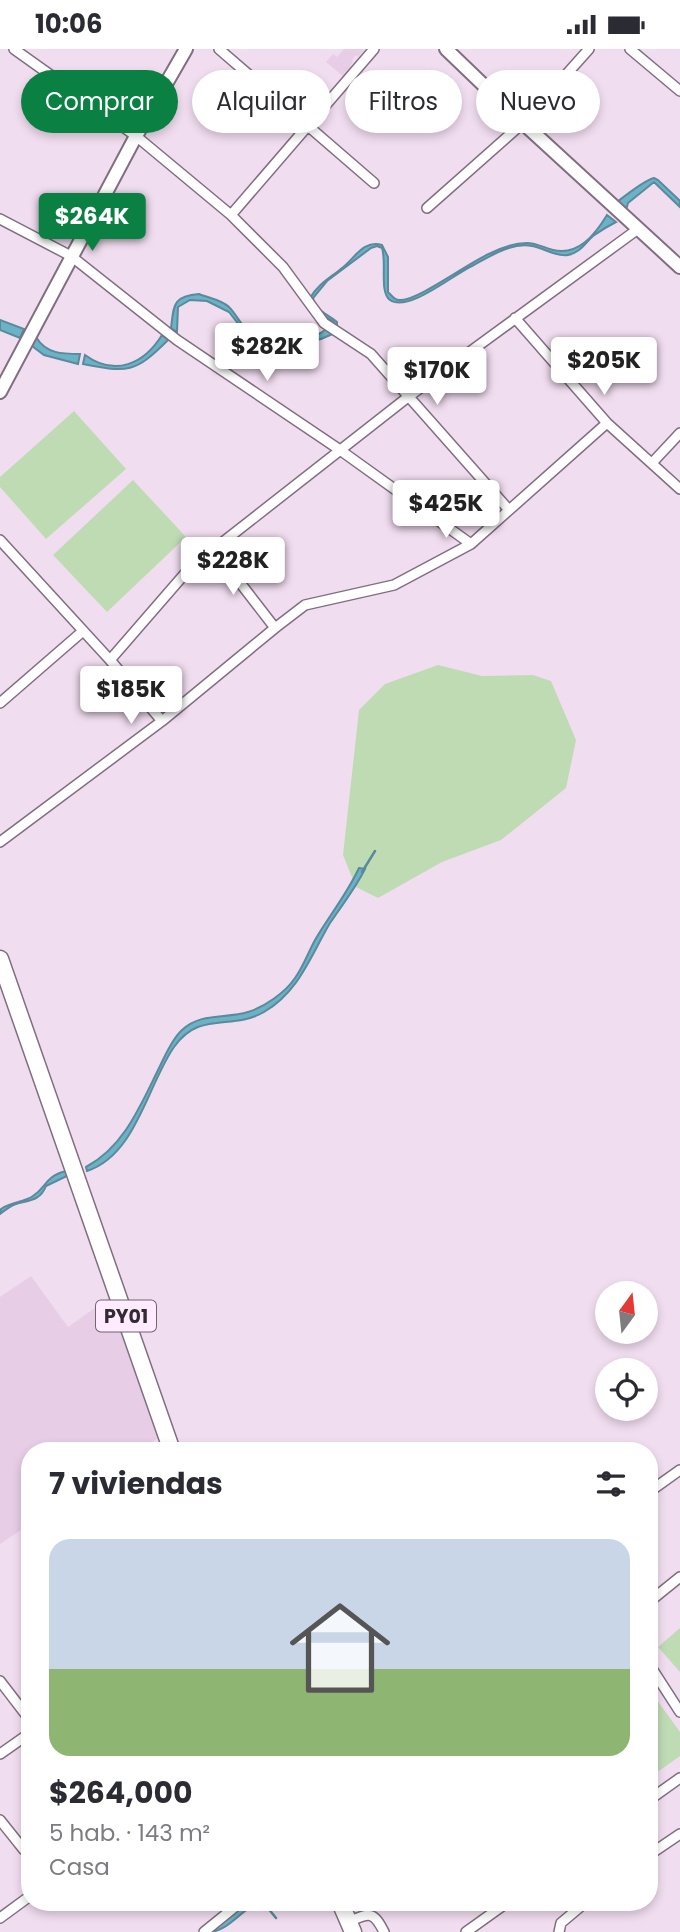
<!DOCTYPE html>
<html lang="es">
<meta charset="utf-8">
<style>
:root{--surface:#fff;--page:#f7f7f7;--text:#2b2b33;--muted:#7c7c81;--line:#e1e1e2;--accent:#0b8043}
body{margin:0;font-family:Poppins,sans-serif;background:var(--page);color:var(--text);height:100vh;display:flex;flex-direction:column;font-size:26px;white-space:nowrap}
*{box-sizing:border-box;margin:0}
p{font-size:23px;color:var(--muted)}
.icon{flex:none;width:38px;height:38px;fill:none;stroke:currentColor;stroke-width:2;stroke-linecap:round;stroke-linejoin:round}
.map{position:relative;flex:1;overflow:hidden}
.side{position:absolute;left:21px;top:1393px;width:637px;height:469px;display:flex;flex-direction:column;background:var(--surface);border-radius:28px;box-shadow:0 4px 10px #0003}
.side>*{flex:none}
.top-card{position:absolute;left:21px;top:21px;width:639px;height:63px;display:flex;gap:14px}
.needle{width:46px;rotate:15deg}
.fabs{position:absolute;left:595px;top:1232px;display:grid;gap:14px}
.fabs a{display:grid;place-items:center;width:63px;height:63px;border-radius:50%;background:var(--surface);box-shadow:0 4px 10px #0003;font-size:35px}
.price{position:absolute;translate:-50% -60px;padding:0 16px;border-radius:7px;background:#fff;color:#222;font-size:23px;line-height:46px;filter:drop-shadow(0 2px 4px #0008)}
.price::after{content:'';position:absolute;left:50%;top:42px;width:21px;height:16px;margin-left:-10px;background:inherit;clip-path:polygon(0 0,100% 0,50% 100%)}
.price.selected{background:var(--accent);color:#fff}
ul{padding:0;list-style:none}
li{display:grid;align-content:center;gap:14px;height:371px;padding:0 28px}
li+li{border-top:2px solid var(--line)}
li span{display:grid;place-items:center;height:217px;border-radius:21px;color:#555}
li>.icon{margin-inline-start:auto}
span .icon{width:126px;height:126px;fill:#fffc;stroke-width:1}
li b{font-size:30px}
h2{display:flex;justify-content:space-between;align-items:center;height:84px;padding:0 28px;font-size:30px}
.tag{padding:0 24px;border-radius:32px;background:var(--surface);box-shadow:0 4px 10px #0003;font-size:24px;line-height:63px}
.tag.selected{background:var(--accent);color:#fff}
.status{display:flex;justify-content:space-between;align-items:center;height:49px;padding:0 35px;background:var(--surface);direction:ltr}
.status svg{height:19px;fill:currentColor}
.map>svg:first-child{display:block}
.built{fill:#e7cde6}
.green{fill:#bfdbb4}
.water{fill:#6ab3c7;stroke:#5a8a9b;stroke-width:2}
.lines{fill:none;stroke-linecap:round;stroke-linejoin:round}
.stream{stroke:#5a8a9b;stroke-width:2.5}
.street-casing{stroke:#806f80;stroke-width:12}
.secondary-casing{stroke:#806f80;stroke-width:16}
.highway-casing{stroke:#806f80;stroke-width:19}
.street{stroke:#fff;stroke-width:9}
.secondary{stroke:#fff;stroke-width:12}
.highway{stroke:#fff;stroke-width:16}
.labels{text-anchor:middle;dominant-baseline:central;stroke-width:7;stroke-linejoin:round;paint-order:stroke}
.shield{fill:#feebfe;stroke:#706570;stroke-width:2}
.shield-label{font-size:19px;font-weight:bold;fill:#332b33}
</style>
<div class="status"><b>10:06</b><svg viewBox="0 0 49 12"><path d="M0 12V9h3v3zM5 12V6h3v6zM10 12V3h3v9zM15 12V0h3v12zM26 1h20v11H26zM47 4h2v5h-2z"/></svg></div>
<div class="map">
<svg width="680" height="1883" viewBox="0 0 680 1883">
<rect width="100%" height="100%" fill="#f1ddf0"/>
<path class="built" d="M344 0H365L358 8 356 6 352 11 353 13 350 17 352 19 344 28 326 13 333 5 337 8Z
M31 1227 68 1278 109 1249 158 1389 138 1402H30V1475L0 1495V1248Z"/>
<path class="green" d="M74 362 126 420 46 490 0 438V428Z
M133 431 186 488 107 563 53 506Z
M438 616 482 627 533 626 551 632 576 691 566 739 501 791 442 813 378 849 356 838 343 806 359 661 385 635Z
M680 1579V1623L658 1598Z
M649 1640 680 1683V1707L649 1729Z"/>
<path class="water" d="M654 129 658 131 680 152V158L654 133 628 154 626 161 617 153C626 146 645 131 654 129Z
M607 166 616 173C608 177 600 182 593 187 585 194 580 204 568 206 556 208 544 199 532 197 511 193 489 208 472 217 454 225 408 264 390 251 379 243 387 213 382 199L377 197 371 199 327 232 313 249C315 262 328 265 337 273V279L333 272 325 268 310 249C318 235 330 229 342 219 354 210 364 190 382 196L388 208V243C392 247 395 252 401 251 419 251 469 213 491 204 501 199 516 194 527 194 536 194 545 199 553 201 578 207 595 186 607 166Z
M199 245C209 249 222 251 229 258 237 266 241 277 250 284 270 298 310 294 328 279L335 284 321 290 292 296 262 295 250 290 229 263 207 252 190 251 178 258 177 283 171 279C174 257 172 247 199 245Z
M0 271 24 280 20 289 0 281Z
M162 286 168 291C135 324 128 324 83 315L85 306C115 328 144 315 162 286Z
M36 288C46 305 63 305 80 305L78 315 44 306 32 297Z
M359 819 365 820C355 840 342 856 330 874 311 906 299 943 264 963 231 982 200 961 174 998 147 1037 136 1106 87 1122L86 1118C125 1097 141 1055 160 1017 166 1005 172 990 182 981 201 963 226 970 248 963 264 958 285 944 295 929 303 918 308 904 315 891 329 867 347 845 359 819Z
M66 1122 67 1127 46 1137C40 1152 30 1151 16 1155 10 1157 5 1161 0 1165L1 1160C11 1153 25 1153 33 1147 48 1137 44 1128 66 1122Z
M249 1853H262C243 1857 229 1883 209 1883Z"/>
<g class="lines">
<path class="stream" d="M362 823 375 802
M263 1853 276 1869"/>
<g class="street-casing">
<path id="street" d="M14 0 136 87 231 166 283 218 324 274 371 305 509 461
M219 0 374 134
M630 0 680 42
M427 159 523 74 589 0
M231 166 374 0
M0 170 71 207 177 291 340 401 471 495
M515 269 607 374 680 440
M652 414 680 384
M0 491 110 611 162 672
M214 500 275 579
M110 611 208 498 214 500 408 348 638 180
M0 654 83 582
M0 793 162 672 275 579 305 556 394 536 471 495 607 374
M649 1443 680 1421
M649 1553 680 1528
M649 1615 680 1663
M0 1632 30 1671
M0 1705 30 1684
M649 1751 680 1729
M0 1771 24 1801
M649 1806 680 1785
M0 1869 30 1847
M348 1873C369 1864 373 1861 384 1883
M204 1883 241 1853
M466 1883 508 1853
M559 1883 561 1874 586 1853"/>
</g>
<g class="secondary-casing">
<path id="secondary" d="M446 0 523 74 680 218
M0 343 136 87 186 0"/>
</g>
<g class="highway-casing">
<path id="highway" d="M0 910 172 1402
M340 1853 353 1883"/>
</g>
<use href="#street" class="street"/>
<use href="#secondary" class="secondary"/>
<use href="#highway" class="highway"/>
</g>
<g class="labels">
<rect class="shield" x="96" y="1251.5" width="60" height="31" rx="5"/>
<g class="shield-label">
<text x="126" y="1267">PY01</text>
</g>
</g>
</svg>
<div class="fabs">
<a><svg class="needle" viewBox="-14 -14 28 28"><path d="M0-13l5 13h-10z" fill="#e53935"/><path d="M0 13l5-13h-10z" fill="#7c7c81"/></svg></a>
<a><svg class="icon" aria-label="locate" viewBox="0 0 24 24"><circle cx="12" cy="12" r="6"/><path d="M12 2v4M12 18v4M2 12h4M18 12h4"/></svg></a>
</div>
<b class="price selected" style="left:92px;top:204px">$264K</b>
<b class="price" style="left:267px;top:334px">$282K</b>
<b class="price" style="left:604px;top:348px">$205K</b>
<b class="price" style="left:437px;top:358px">$170K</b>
<b class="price" style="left:446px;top:491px">$425K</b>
<b class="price" style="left:233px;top:548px">$228K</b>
<b class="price" style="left:131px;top:677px">$185K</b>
<div class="top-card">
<a class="tag selected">Comprar</a>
<a class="tag">Alquilar</a>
<a class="tag">Filtros</a>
<a class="tag">Nuevo</a>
</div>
<section class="side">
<h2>7 viviendas<svg class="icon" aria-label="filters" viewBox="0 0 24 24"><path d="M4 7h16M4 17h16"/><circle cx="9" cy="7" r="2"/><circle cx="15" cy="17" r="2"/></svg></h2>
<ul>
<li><span style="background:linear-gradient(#c9d6e8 60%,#8fb573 0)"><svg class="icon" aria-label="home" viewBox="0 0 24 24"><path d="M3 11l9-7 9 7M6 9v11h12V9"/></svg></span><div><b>$264,000</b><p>5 hab. · 143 m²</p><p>Casa</p></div></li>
</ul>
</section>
</div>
